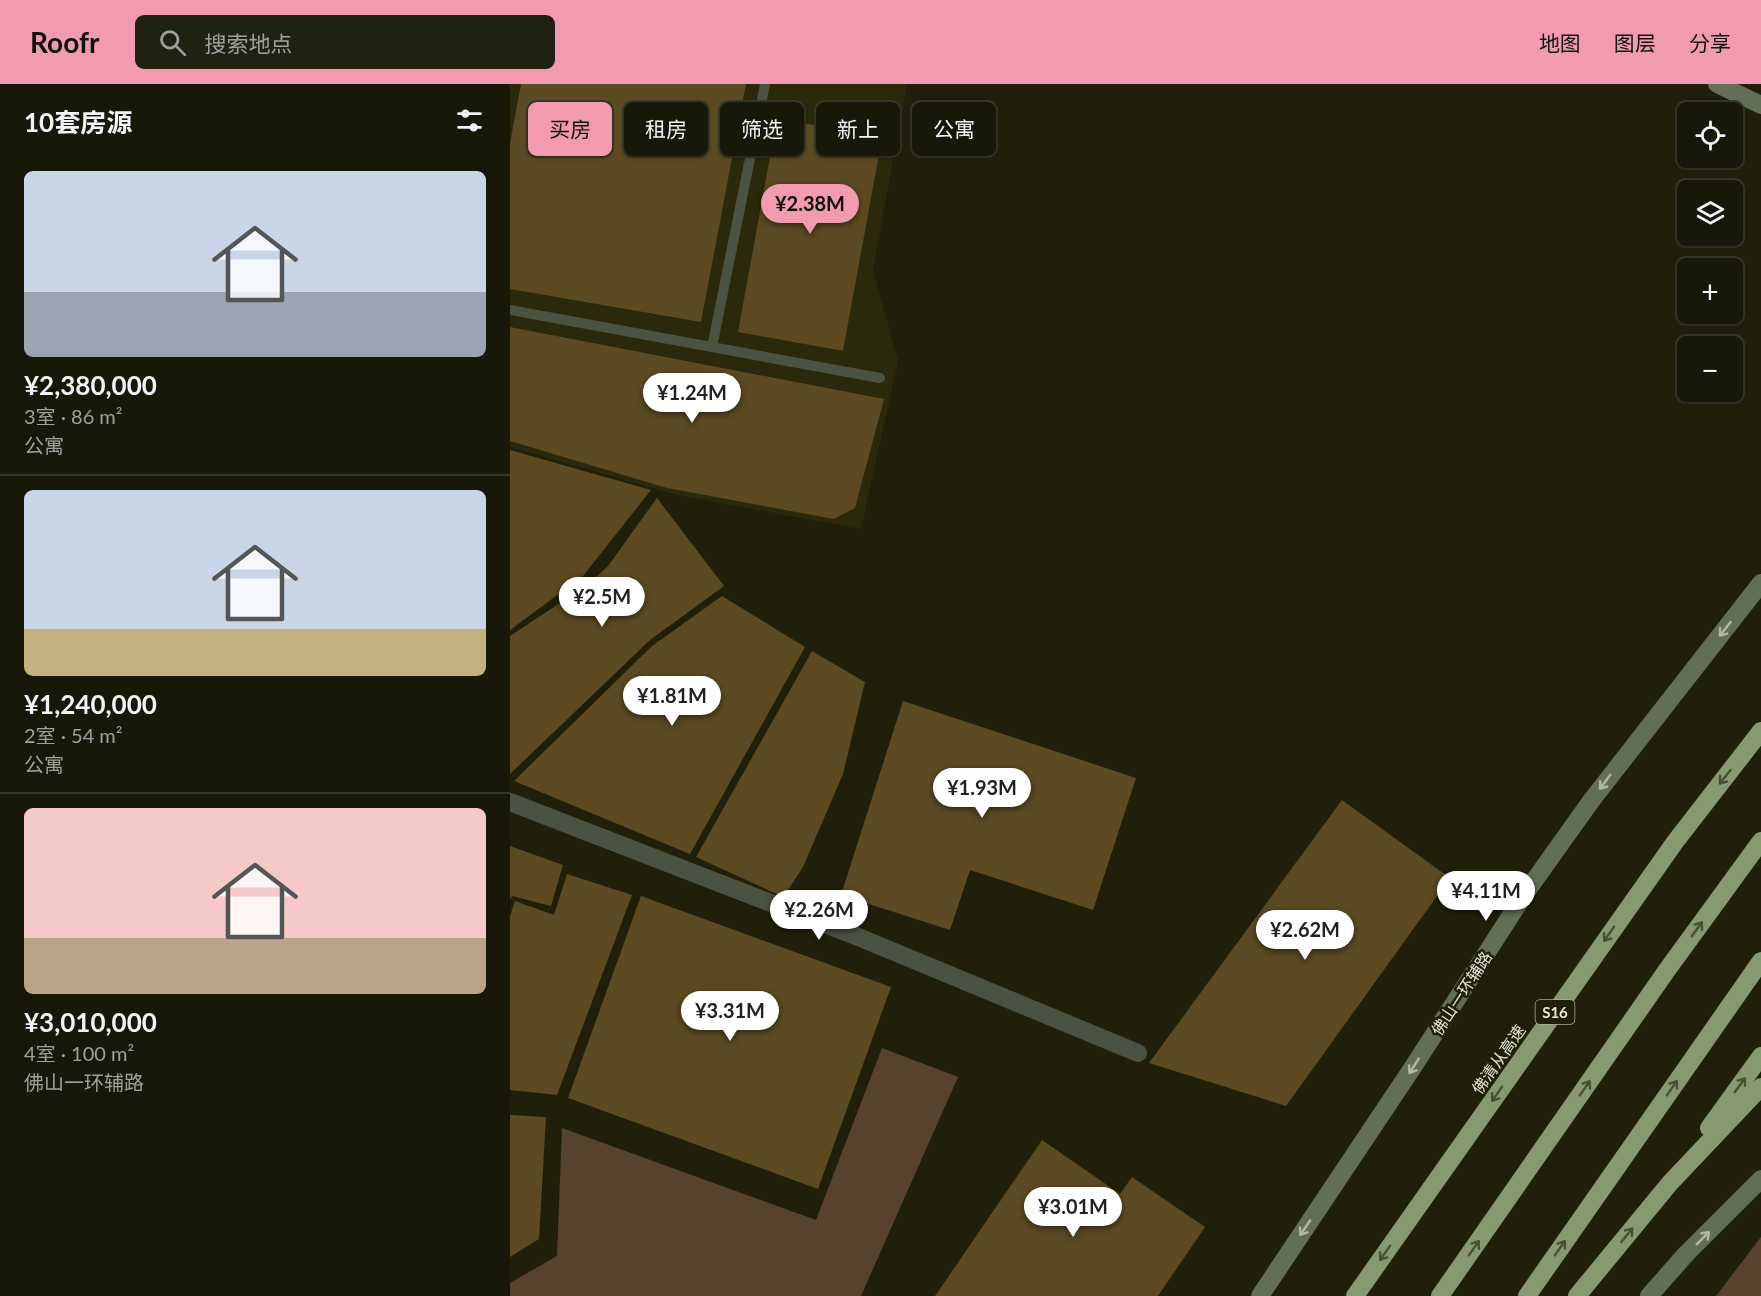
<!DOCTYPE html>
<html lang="zh">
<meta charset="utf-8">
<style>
:root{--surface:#181808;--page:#212112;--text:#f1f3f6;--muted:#9fa09c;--line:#363729;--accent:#f29aaf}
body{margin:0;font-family:Lato,"Noto Sans SC",sans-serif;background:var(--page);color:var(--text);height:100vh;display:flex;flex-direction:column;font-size:22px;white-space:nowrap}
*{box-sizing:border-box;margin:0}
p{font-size:20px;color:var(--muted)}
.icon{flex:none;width:33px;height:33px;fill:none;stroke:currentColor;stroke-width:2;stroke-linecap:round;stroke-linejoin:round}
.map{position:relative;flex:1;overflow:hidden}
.drawer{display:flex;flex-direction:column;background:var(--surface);width:510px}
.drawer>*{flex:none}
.banner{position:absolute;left:18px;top:18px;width:570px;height:54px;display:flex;gap:12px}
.controls{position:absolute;left:1167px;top:18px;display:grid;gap:12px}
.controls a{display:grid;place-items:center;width:66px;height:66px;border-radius:9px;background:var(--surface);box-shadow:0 2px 4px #0004,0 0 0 2px var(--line);font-size:30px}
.price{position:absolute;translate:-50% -51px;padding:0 14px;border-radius:21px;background:#fff;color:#222;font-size:20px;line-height:39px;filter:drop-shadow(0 2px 3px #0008)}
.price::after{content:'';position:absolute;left:50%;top:36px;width:18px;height:14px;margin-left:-9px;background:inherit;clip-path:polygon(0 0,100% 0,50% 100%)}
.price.current{background:var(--accent);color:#111}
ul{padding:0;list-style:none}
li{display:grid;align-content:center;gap:12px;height:318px;padding:0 24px}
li+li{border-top:2px solid var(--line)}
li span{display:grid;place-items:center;height:186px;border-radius:9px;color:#555}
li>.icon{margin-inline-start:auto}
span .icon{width:108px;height:108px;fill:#fffc;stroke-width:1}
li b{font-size:26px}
h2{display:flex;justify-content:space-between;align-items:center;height:72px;padding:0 24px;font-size:26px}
.tag{padding:0 21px;border-radius:9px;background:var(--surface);box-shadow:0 2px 4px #0004,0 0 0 2px var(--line);font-size:21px;line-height:54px}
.tag.current{background:var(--accent);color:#111}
header{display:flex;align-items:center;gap:36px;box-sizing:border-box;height:84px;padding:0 30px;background:var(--accent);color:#111}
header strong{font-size:28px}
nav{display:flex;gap:33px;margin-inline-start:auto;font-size:21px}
.search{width:420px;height:54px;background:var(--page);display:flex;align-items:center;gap:15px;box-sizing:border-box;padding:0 21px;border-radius:9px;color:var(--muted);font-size:22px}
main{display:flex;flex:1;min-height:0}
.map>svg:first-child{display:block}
.built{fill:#2a290b}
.green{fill:#57422d}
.building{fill:#5b4a22}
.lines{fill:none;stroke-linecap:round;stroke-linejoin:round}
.service{stroke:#4a5242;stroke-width:10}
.minor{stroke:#4a5242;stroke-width:18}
.secondary{stroke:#626f55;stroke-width:18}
.motorway{stroke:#869971;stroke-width:18}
.oneway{stroke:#b2b8a5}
.oneway2{stroke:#495033}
.labels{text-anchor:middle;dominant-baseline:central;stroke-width:5;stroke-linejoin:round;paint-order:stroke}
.shield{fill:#20200a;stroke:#abac9c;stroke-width:1.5}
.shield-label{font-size:15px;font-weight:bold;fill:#e7e8da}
.street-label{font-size:16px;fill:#e7e8da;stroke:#20200a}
</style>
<header>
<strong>Roofr</strong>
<div class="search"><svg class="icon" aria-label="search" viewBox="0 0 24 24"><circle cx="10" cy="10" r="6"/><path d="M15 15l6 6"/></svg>搜索地点</div>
<nav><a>地图</a><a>图层</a><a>分享</a></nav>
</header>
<main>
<section class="drawer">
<h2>10套房源<svg class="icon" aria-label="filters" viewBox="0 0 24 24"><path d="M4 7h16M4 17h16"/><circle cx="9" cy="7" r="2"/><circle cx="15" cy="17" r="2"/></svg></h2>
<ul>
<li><span style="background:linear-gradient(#c9d6e8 65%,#9aa5b1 0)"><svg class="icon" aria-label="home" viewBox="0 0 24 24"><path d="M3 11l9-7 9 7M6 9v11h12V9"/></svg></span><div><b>¥2,380,000</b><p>3室 · 86 m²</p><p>公寓</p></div></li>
<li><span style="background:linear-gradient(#c9d6e8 75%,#c2b280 0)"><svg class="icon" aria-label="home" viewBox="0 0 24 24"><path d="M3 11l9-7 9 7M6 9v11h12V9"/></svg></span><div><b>¥1,240,000</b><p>2室 · 54 m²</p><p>公寓</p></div></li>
<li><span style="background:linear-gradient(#f6c9c9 70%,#b9a48a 0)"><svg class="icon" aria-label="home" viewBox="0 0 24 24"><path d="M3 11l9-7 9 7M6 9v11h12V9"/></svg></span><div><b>¥3,010,000</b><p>4室 · 100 m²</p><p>佛山一环辅路</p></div></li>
</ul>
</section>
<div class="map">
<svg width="1251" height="1212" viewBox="0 0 1251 1212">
<rect width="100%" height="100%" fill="#20200a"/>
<path class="built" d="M0 0H397L363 186 388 277 351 445 167 411 0 363Z"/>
<path class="green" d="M372 964 448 993 351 1212H0V1199L47 1172 52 1044 306 1136Z
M1251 1153V1212H1206Z"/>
<path class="building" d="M11 0H236L191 238 0 205V59Z
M267 34 372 54 333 267 228 248Z
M0 243 374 315 345 424 324 435 157 404 0 357Z
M0 366 141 406 73 492 0 546Z
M147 414 214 502 140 556 0 690V552L79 500 98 482Z
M212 512 295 563 180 770 4 697 142 562Z
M302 567 355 598 333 690 293 783 273 813 186 773Z
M393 617 626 694 583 826 460 786 440 846 331 811Z
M832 716 940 794 776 1022 639 979Z
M0 762 53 781 41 822 2 812 0 816Z
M57 790 122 811 47 1011 0 1006V832L5 817 44 831Z
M131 812 381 903 308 1105 58 1014Z
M0 1031 36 1033 29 1155 0 1173Z
M532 1056 610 1110 622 1093 695 1143 648 1212H425Z"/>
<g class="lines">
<path class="service" d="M0 226 370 294
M202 263 255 0"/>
<path class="minor" d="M0 718 346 852 628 969"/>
<path class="secondary" d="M1207 0 1251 21
M750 1212 903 983 1014 811 1081 717 1251 499
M1139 1212 1176 1170 1251 1095"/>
<path class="motorway" d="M1199 1044 1251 972
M845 1212 1165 758 1251 647
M930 1212 1157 886 1251 757
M1017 1212 1251 877
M1067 1212 1160 1099 1251 1003"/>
</g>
<defs><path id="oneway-shaft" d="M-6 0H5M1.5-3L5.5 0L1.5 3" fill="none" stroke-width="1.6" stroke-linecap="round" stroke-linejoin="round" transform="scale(1.5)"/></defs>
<g class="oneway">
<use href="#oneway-shaft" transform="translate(1215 545) rotate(128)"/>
<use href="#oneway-shaft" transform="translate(1095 698) rotate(127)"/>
<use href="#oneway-shaft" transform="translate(904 982) rotate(123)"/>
<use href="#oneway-shaft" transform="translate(795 1144) rotate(124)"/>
<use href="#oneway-shaft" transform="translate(1193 1154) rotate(-45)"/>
</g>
<g class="oneway2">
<use href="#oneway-shaft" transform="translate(1215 693) rotate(128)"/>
<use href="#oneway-shaft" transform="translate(1187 845) rotate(-54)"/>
<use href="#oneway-shaft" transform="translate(1099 850) rotate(125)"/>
<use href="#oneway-shaft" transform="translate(1230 1001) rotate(-54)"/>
<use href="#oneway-shaft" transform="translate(1075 1004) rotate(-55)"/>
<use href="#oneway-shaft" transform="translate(1162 1004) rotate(-55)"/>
<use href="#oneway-shaft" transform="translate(987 1010) rotate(125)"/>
<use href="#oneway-shaft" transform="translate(1117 1151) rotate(-51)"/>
<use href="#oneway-shaft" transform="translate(964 1164) rotate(-55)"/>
<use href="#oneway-shaft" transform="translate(1050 1164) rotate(-55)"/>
<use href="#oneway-shaft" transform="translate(875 1169) rotate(125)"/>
</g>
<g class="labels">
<rect class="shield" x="1025.5" y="916" width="39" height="24" rx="4.5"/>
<g class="shield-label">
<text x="1045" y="928">S16</text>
</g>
<g class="street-label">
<text transform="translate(951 909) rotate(-57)">佛山一环辅路</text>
<text transform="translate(988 975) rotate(-55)">佛清从高速</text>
</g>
</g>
</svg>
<div class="controls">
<a><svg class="icon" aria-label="locate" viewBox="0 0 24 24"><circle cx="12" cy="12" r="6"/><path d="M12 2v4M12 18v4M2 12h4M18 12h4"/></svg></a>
<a><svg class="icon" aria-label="layers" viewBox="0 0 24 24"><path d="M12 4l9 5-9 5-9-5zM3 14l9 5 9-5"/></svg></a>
<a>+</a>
<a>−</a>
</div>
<b class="price current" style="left:300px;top:151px">¥2.38M</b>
<b class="price" style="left:182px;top:340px">¥1.24M</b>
<b class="price" style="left:92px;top:544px">¥2.5M</b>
<b class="price" style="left:162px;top:643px">¥1.81M</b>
<b class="price" style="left:472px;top:735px">¥1.93M</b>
<b class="price" style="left:976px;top:838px">¥4.11M</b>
<b class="price" style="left:309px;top:857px">¥2.26M</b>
<b class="price" style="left:795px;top:877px">¥2.62M</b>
<b class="price" style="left:220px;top:958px">¥3.31M</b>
<b class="price" style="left:563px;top:1154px">¥3.01M</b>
<div class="banner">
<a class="tag current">买房</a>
<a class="tag">租房</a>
<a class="tag">筛选</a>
<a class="tag">新上</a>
<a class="tag">公寓</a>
</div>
</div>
</main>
